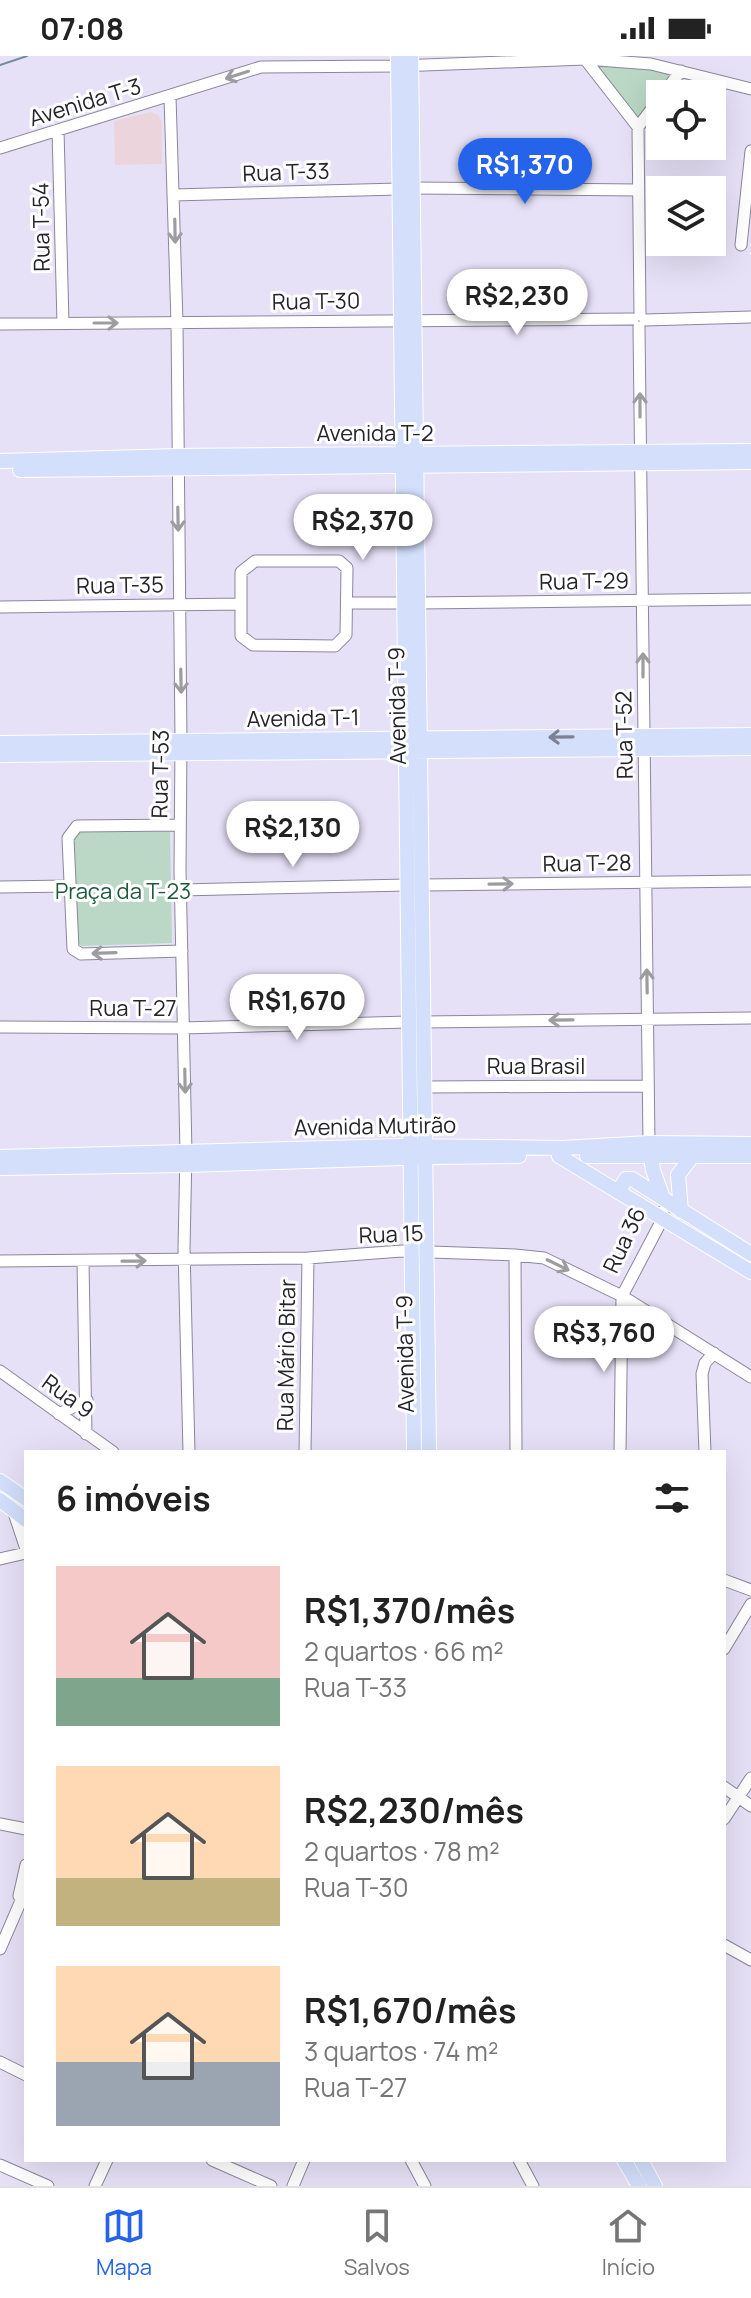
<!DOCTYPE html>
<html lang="pt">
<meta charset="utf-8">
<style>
:root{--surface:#fff;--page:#f6f6f6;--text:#222;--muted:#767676;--line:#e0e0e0;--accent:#2563eb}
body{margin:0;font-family:Manrope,sans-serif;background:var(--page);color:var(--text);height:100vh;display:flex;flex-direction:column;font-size:30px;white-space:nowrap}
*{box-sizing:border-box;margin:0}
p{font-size:26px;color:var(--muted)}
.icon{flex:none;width:44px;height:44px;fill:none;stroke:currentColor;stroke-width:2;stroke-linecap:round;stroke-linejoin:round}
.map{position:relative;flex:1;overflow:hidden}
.drawer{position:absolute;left:24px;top:1394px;width:702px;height:712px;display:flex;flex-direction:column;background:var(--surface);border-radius:0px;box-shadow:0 8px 32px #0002}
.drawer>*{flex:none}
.buttons{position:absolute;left:646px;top:24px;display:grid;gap:16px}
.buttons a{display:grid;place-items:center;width:80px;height:80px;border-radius:0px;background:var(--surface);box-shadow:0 8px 32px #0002;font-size:40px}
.price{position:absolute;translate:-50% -68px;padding:0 18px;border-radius:28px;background:#fff;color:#222;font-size:26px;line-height:52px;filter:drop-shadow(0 2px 4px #0008)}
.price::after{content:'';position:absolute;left:50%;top:48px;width:24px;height:18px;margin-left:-12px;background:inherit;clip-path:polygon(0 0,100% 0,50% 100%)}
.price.active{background:var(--accent);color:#fff}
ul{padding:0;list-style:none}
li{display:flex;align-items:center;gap:24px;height:200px;padding:0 32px}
li span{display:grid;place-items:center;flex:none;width:224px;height:160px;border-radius:0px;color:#555}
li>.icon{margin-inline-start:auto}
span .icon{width:96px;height:96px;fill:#fffc;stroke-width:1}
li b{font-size:34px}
h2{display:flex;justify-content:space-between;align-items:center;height:96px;padding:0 32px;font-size:34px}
.status{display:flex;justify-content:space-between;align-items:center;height:56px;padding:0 40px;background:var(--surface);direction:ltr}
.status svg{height:22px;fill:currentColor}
.dock{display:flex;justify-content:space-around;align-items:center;height:112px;border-top:2px solid var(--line);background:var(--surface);font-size:22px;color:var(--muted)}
.dock a{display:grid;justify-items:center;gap:4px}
.dock .active{color:var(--accent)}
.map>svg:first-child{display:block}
.medical{fill:#ecd4dd}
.green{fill:#bad8c5}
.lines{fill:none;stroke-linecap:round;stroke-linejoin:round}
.stream{stroke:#718c9d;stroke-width:2}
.minor-casing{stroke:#8b869a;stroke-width:13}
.major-casing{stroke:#fff;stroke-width:16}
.minor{stroke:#fff;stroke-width:11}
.major{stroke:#d3dffb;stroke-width:14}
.oneway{stroke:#9d9ca0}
.oneway2{stroke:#7c8193}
.labels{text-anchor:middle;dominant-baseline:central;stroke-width:6;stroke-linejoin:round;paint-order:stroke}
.street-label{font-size:22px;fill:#25232b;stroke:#fff}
.park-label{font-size:22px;fill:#1c5a3b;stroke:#fff}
</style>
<div class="status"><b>07:08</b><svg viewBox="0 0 49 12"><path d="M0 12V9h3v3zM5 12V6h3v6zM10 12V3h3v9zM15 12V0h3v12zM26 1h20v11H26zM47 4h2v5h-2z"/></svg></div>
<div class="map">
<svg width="751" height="2130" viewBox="0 0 751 2130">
<rect width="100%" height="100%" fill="#e7e1f7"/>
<path class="medical" d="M151 56 158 59 162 66V108L115 109 114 65Z"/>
<path class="green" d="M594 6 672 16 638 64Z
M80 776H170L172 887 82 890 77 887 74 783Z"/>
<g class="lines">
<path class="stream" d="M0 9 27 0"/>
<g class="minor-casing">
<path id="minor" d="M585 3 638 71
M663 38 681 15
M170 41 177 267 181 686 180 814 186 1097 184 1192 189 1396
M58 74 63 267
M0 92 261 11 398 10 585 3 651 8 751 33
M412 132 638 134
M174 139 399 133
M741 189 751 95
M640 259 638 71 660 42
M645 264 751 261
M0 268 633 263
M639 271 649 1087
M255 505H339L347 512 346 579 335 590 253 589 241 580V516Z
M347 547H403
M418 547 751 543
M0 551 241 548
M179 769 77 770 68 782 73 893 81 898 182 895
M423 829 751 825
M0 831 69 830
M180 834 407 829
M423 966 751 962
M0 971 183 972 409 966
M424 1031 648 1030
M515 1199 516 1396
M0 1205 308 1202 402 1195 515 1199 544 1202 622 1240 751 1321
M83 1205 86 1378
M0 1315 113 1396
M59 1358 87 1344
M305 1396 308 1202
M620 1396 622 1240 663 1162V1155
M705 1396 702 1318 705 1307 714 1297
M13 1454 26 1493
M0 1503 26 1497
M724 1524 751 1534
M724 1593 751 1548
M724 1731 751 1750
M724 1763 751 1722
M0 1768 26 1773
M19 1840 26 1809
M724 1889 751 1904
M0 1893 26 1833
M0 2006 26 2019
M212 2104 271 2130
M411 2104 425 2130
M519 2104 533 2130
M0 2109 48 2130
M95 2130 107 2104
M293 2130 304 2104"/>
</g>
<g class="major-casing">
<path id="major" d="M398 0 414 1396
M411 0 429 1396
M0 405 177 400 751 395
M20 414 751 406
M0 687 751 679
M0 699 751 692
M649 1089 653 1114 663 1142
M559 1100 751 1216
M587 1100H751
M0 1101 401 1090 563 1092 649 1087 751 1088
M0 1112 186 1109 432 1101 519 1100
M618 1136 626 1123H632L751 1198
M681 1155 678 1119 694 1098
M0 1425 26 1443
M0 1444 26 1464
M624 2104 639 2130
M641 2104 655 2130"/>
</g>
<use href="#minor" class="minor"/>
<use href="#major" class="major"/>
</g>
<defs><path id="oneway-shaft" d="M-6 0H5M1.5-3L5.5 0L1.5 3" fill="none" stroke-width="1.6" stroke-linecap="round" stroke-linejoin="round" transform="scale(2)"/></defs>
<g class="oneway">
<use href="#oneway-shaft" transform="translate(237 19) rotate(162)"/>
<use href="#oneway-shaft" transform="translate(175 175) rotate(89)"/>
<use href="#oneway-shaft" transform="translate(106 267)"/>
<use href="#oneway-shaft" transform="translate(640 349) rotate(-90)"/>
<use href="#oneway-shaft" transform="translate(178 463) rotate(89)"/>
<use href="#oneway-shaft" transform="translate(643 609) rotate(-90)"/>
<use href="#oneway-shaft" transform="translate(181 625) rotate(89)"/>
<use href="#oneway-shaft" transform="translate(501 828) rotate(-1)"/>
<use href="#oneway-shaft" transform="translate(104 897) rotate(178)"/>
<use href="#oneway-shaft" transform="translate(647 925) rotate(-91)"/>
<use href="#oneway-shaft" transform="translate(561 964) rotate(179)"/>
<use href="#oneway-shaft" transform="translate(185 1025) rotate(89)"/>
<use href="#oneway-shaft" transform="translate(134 1205) rotate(-1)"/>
<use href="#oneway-shaft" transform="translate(558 1209) rotate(26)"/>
</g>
<use class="oneway2" href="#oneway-shaft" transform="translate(561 681) rotate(179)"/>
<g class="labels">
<g class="street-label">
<text transform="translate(85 46) rotate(-17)">Avenida T-3</text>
<text transform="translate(286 116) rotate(-2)">Rua T-33</text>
<text transform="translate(41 171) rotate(-91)">Rua T-54</text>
<text transform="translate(316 245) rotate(-1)">Rua T-30</text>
<text x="375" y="377">Avenida T-2</text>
<text transform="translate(584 525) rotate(-1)">Rua T-29</text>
<text transform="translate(120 529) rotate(-1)">Rua T-35</text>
<text transform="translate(397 650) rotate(-91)">Avenida T-9</text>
<text transform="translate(303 662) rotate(-1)">Avenida T-1</text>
<text transform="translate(624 679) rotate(-91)">Rua T-52</text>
<text transform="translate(160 718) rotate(-89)">Rua T-53</text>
<text transform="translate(587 807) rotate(-1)">Rua T-28</text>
<text x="133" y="952">Rua T-27</text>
<text x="536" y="1010">Rua Brasil</text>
<text transform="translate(375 1070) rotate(-1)">Avenida Mutirão</text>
<text transform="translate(391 1178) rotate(-2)">Rua 15</text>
<text transform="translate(624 1184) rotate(-65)">Rua 36</text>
<text transform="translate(405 1298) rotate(-91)">Avenida T-9</text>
<text transform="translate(286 1299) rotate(-89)">Rua Mário Bitar</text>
<text transform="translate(68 1340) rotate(36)">Rua 9</text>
</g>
<g class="park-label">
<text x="123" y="835">Praça da T-23</text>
</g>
</g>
</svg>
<div class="buttons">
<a><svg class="icon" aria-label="locate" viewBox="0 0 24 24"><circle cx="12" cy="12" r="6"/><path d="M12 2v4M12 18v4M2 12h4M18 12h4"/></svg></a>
<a><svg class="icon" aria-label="layers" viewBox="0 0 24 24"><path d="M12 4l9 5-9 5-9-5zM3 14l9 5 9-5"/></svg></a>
</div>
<b class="price active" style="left:525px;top:150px">R$1,370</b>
<b class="price" style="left:517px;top:281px">R$2,230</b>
<b class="price" style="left:363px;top:506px">R$2,370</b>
<b class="price" style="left:293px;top:813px">R$2,130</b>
<b class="price" style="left:297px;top:986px">R$1,670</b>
<b class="price" style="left:604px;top:1318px">R$3,760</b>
<section class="drawer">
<h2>6 imóveis<svg class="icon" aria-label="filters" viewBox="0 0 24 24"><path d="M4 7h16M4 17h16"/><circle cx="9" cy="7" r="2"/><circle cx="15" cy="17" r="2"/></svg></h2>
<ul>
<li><span style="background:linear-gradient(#f6c9c9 70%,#7fa58c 0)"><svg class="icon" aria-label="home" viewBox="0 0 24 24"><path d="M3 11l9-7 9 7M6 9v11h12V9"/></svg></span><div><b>R$1,370/mês</b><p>2 quartos · 66 m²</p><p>Rua T-33</p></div></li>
<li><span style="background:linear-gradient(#ffd9b3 70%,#c2b280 0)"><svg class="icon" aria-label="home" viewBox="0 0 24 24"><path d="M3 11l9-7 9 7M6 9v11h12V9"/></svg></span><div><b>R$2,230/mês</b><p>2 quartos · 78 m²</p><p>Rua T-30</p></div></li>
<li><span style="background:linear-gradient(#ffd9b3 60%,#9aa5b1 0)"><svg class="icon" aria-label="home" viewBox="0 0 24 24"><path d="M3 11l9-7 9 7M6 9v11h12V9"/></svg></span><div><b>R$1,670/mês</b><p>3 quartos · 74 m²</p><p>Rua T-27</p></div></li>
</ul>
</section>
</div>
<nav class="dock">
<a class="active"><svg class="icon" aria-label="map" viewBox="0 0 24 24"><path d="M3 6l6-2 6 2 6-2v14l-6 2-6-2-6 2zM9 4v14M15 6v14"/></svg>Mapa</a>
<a><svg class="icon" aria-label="saved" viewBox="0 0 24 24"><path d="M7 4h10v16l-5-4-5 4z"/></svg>Salvos</a>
<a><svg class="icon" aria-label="home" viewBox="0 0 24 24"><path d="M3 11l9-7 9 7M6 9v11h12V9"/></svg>Início</a>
</nav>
